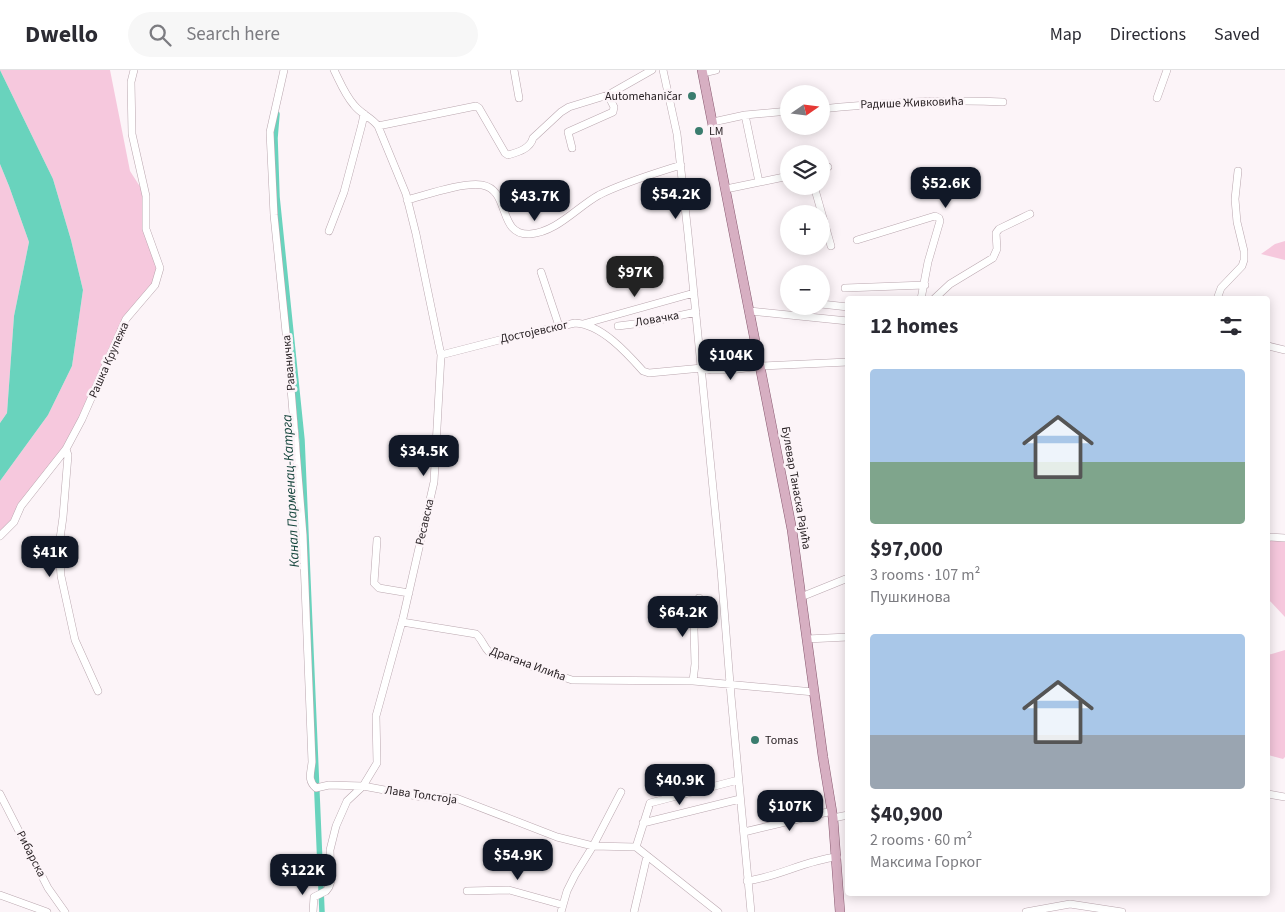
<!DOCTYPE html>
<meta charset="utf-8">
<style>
:root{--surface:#fff;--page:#f7f7f7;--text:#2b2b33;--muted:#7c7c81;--line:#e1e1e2;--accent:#111827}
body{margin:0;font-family:"Source Sans 3",sans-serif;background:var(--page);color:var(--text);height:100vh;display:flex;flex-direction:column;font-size:19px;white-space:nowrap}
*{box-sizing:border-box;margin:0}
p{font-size:16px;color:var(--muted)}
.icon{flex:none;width:28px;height:28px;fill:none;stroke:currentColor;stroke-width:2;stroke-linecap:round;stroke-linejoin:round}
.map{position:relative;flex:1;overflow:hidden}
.side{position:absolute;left:845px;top:226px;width:425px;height:600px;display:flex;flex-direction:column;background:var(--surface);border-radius:5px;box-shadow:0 2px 12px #0003}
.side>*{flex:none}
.needle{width:32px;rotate:76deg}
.tools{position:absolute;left:780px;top:15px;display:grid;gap:10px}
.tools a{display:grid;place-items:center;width:50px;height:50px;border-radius:50%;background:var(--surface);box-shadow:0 2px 12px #0003;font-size:25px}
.price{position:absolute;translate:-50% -42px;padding:0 11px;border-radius:10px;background:var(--accent);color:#fff;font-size:16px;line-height:32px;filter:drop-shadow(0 1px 2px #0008)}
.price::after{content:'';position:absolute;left:50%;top:30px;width:15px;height:11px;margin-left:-8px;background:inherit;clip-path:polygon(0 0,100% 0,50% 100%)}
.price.current{background:#222;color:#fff}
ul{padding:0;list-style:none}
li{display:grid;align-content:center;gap:10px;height:265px;padding:0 25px}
li span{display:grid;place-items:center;height:155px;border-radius:5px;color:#555}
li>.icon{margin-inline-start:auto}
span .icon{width:90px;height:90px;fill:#fffc;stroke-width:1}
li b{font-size:21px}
h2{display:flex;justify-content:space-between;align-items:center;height:60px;padding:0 25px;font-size:21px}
header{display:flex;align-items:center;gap:30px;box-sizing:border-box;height:70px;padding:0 25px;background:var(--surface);border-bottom:1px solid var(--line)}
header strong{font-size:24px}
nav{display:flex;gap:28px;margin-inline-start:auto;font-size:18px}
.search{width:350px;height:45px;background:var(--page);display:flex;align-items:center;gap:12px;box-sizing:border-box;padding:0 18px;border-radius:28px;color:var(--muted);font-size:19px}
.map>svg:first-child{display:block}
.green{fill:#f6c8dd}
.water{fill:#69d3bd}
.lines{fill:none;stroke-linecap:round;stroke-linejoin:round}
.canal{stroke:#69d3bd;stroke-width:5.5}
.minor-casing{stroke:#baa7af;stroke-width:8}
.major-casing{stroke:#895b71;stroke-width:10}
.minor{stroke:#fff;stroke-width:7}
.major{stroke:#d7afc2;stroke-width:9}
.poi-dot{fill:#3a7c6e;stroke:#fcf4f8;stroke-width:2}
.labels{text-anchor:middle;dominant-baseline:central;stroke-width:5;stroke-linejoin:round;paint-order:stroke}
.poi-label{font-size:12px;fill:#292225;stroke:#fcf4f8;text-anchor:start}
.street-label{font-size:12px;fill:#292225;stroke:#fcf4f8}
.water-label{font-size:14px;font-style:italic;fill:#15453c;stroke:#fcf4f8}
</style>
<header>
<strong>Dwello</strong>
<div class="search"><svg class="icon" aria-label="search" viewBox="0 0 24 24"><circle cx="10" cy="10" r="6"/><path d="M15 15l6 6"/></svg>Search here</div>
<nav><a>Map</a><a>Directions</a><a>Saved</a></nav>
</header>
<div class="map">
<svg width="1285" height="842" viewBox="0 0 1285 842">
<rect width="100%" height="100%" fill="#fcf4f8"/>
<path class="green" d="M0 0H110L130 101 146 126V159L160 198 155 215 126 249 66 379 21 436 14 452 0 466V411L48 345 72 296 83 220 71 170 53 109Z
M0 94 9 116 29 172 14 246 7 343 0 353Z
M1285 171V190L1261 184 1275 174Z
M1268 470 1285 471V547L1268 529Z
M1285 580V687L1283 689 1268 685V585Z"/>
<path class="water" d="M0 0 53 109 71 170 83 220 72 296 48 345 0 411V353L7 343 14 246 29 172 9 116 0 94Z"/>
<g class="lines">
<path class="canal" d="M277 44 275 68 277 127 302 370 322 842"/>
<g class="minor-casing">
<path id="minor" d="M284 0 270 62 274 145 288 282 303 465 312 692C311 703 307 710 316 718L329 715 363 716 422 727 456 728 557 767 593 776 636 777 718 842
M514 0 519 28
M663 0 677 64 688 164 721 500 731 626 751 842
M703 3 716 0
M1157 28 1167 0
M821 39C882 33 942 29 1003 32
M745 45 759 112
M713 52 745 45 789 41
M378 56 476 36 479 38 505 83 508 85C518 82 530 79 533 68L561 42 569 37 608 25 652 0
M572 78 568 62 613 42 614 37 608 25
M821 99 828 97
M814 116 831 176
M726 119 789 106
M407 130C426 125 463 112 482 115 511 120 497 166 530 164 557 162 577 137 599 125 625 112 653 104 681 95
M329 161 344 122 362 54 364 44
M857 170 935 146 939 148 940 151 928 192 921 229
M541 202 559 256
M845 218 925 215
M934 229 950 214 993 188 997 179 996 163 999 159 1030 144
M1217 229 1221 218 1242 196 1244 190V181L1237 152 1235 129 1238 101
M821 234 848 237
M750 241 848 251
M583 254 694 223
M618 256 650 252 696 242
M1268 276 1285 280
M441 285 507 268 575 253C601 254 627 283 643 301L649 303 702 298 712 300H730L761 296 848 292
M66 379 68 385 63 447 59 476 61 506 75 570 98 621
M0 466 14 452 21 436 66 379 82 349 126 249 155 215 160 198 146 159V126L132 64 131 12 134 0
M1268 467 1285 468
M377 470 374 513 379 518 409 523
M801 527 848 508
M402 552 476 564C482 569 483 576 489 582L572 610 693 611 814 622
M807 569 848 567
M693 611 695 594 694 559 699 528
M0 724 48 818 65 842
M1268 724 1285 727
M833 748 848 745
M643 753 740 729
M744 762 832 741
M636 777 650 733 738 710
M747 811C778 807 806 790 837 787
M467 821 509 820 563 835
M0 825 47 842
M313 842 314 827 326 821 329 817 331 811 330 780 336 756 347 731 363 716 377 693 376 646 403 548 434 412 441 285 416 164 406 124 378 56C371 47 361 44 354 35 345 25 340 12 334 0
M561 842 567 821 575 805 593 776 621 722
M634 842 647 786
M1026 842 1070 834 1122 842"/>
</g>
<g class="major-casing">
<path id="major" d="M702 0 792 460 823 687 833 748 840 842"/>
</g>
<use href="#minor" class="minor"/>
<use href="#major" class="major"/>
</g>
<g class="poi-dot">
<circle cx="692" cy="26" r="5"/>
<circle cx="699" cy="61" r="5"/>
<circle cx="755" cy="670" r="5"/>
</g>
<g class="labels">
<g class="poi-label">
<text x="682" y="26" text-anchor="end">Automehaničar</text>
<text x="709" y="61">LM</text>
<text x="765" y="670">Tomas</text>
</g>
<g class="street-label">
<text transform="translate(912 33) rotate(-2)">Радише Живковића</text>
<text transform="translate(657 249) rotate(-10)">Ловачка</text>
<text transform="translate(534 262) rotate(-12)">Достојевског</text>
<text transform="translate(109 290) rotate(-66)">Рашка Крупежа</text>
<text transform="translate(289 293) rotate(-95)">Раваничка</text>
<text transform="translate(796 418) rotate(80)">Булевар Танаска Рајића</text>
<text transform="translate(425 452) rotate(-77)">Ресавска</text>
<text transform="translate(528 594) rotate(20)">Драгана Илића</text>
<text transform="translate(421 725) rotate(8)">Лава Толстоја</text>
<text transform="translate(31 784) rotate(63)">Рибарска</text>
</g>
<g class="water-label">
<text transform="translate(291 421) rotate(-93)">Канал Парменац-Катрга</text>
</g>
</g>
</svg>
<div class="tools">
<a><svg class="needle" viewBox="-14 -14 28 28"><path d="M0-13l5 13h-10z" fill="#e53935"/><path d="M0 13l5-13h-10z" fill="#7c7c81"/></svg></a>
<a><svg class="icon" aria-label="layers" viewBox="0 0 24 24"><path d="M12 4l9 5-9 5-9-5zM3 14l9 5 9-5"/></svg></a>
<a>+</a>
<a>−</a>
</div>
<b class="price" style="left:946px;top:139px">$52.6K</b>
<b class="price" style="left:676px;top:150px">$54.2K</b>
<b class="price" style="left:535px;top:152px">$43.7K</b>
<b class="price current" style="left:635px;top:228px">$97K</b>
<b class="price" style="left:731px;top:311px">$104K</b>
<b class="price" style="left:424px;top:407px">$34.5K</b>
<b class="price" style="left:50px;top:508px">$41K</b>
<b class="price" style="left:683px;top:568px">$64.2K</b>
<b class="price" style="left:680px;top:736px">$40.9K</b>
<b class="price" style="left:790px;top:762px">$107K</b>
<b class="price" style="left:518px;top:811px">$54.9K</b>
<b class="price" style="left:303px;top:826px">$122K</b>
<section class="side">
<h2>12 homes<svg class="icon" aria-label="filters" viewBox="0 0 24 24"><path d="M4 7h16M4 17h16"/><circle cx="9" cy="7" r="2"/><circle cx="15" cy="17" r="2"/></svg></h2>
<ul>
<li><span style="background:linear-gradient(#a9c7e8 60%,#7fa58c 0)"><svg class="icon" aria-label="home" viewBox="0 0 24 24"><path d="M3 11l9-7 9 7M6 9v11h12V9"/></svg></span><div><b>$97,000</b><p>3 rooms · 107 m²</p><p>Пушкинова</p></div></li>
<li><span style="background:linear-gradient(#a9c7e8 65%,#9aa5b1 0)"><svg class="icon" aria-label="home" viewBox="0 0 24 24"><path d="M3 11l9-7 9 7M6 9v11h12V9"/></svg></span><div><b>$40,900</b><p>2 rooms · 60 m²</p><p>Максима Горког</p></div></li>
</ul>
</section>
</div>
